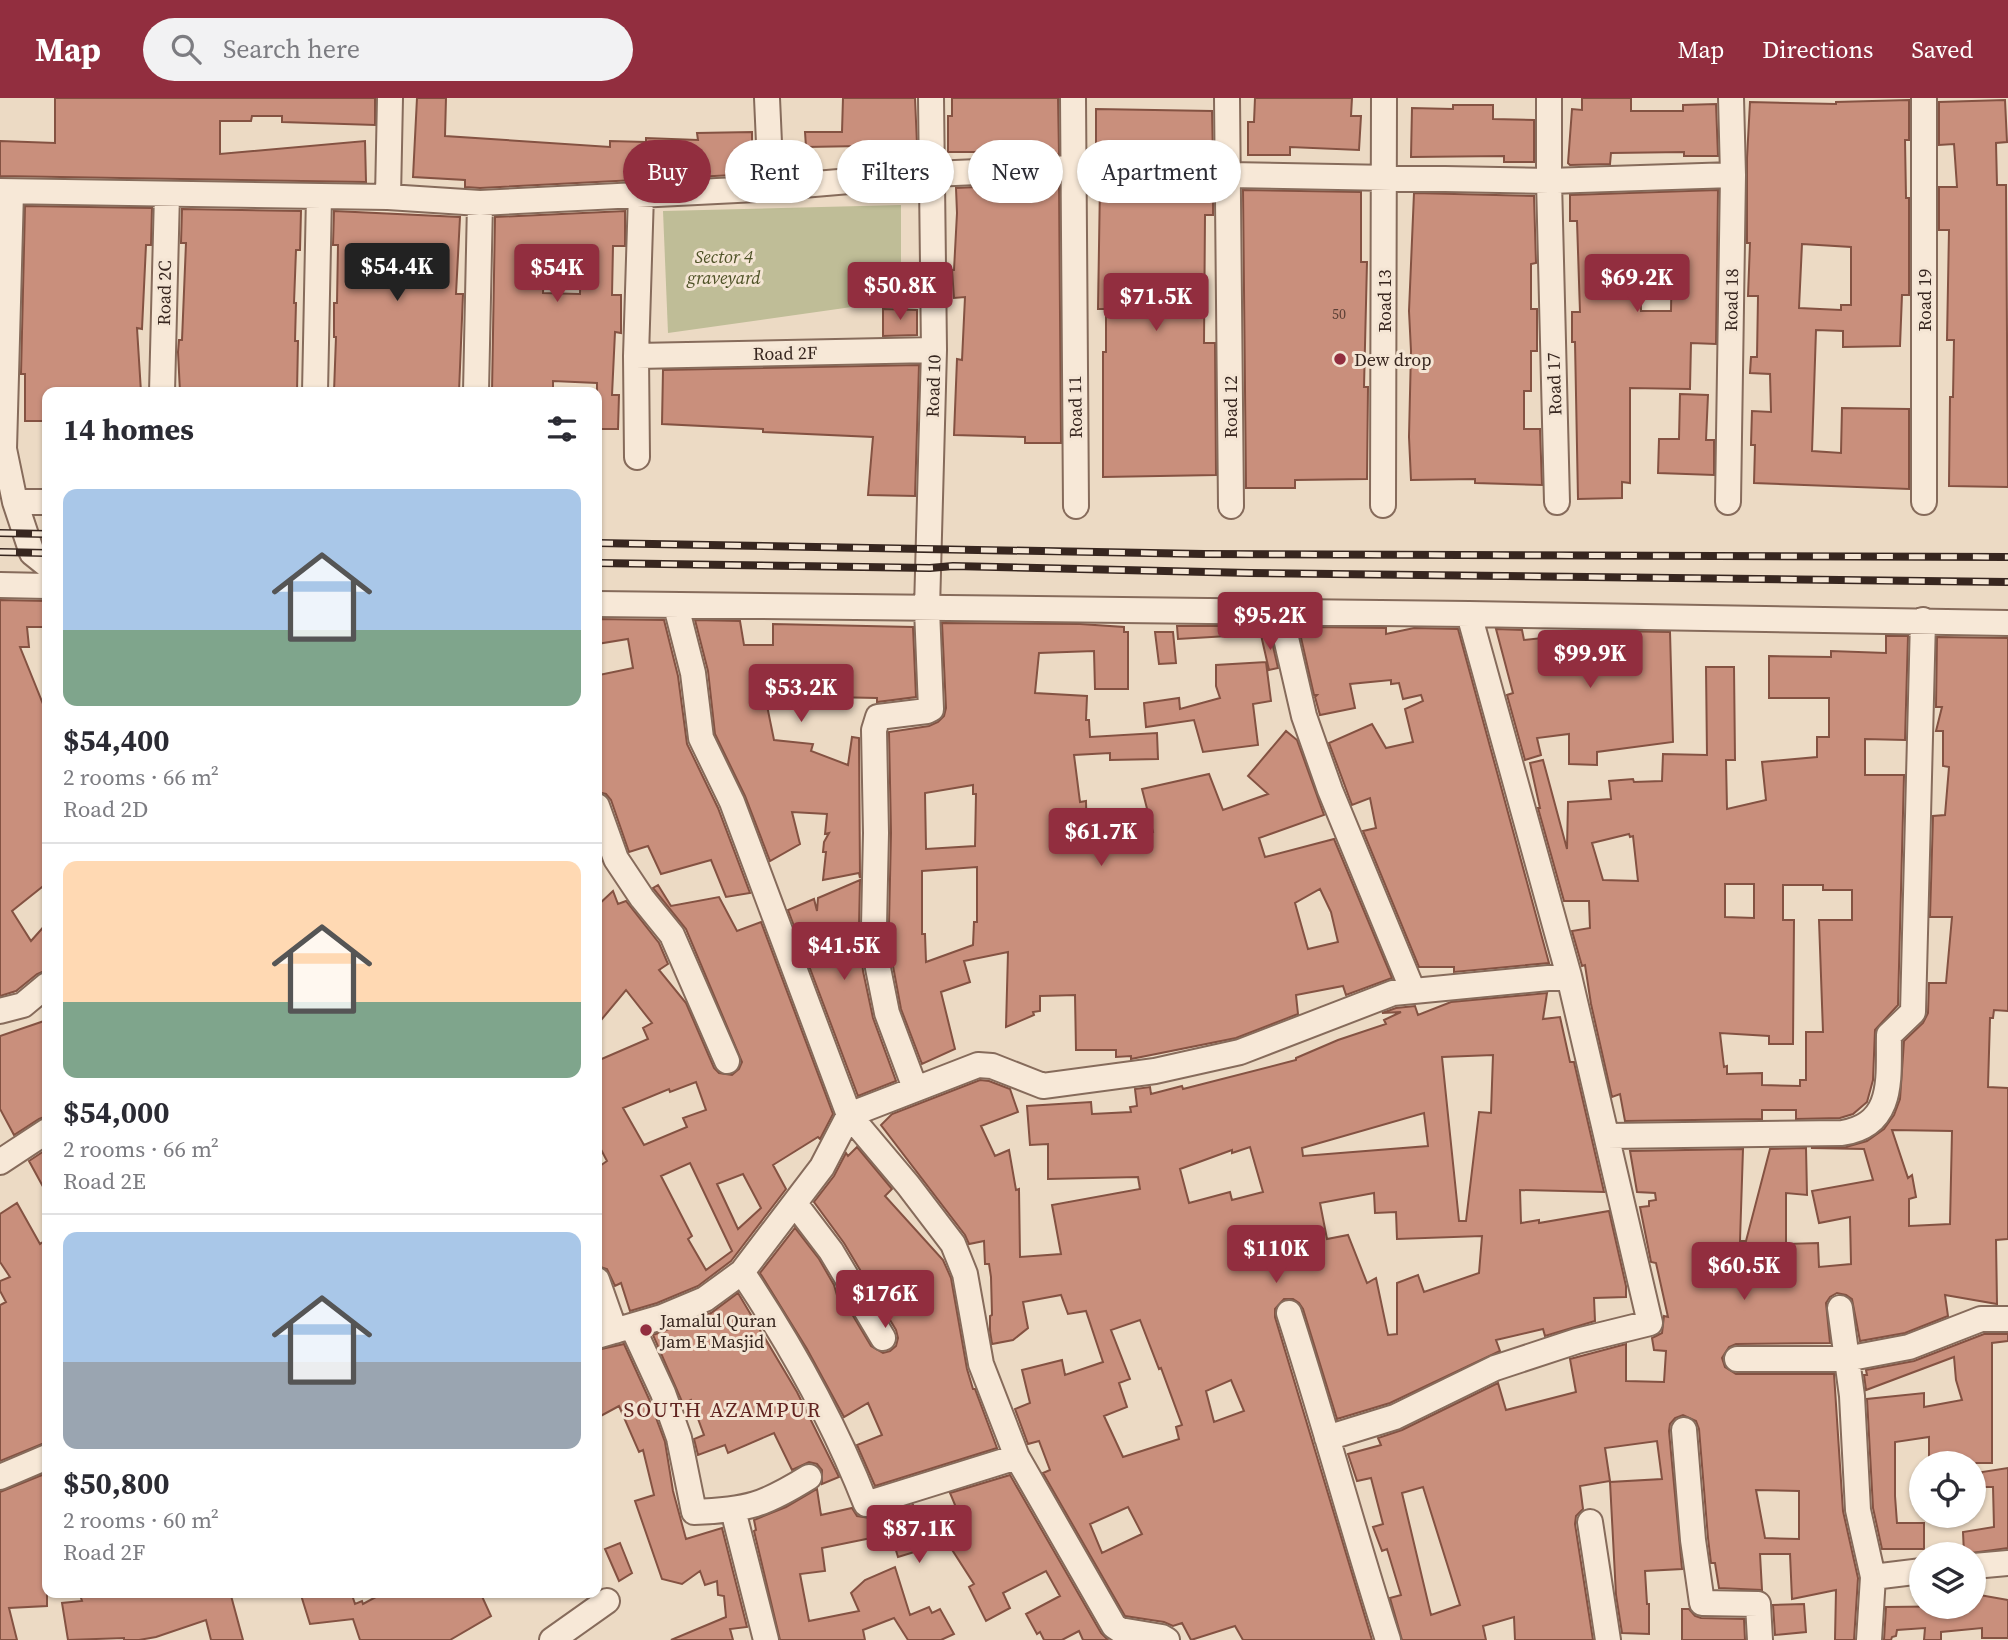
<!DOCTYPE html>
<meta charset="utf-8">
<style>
:root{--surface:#fff;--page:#f2f2f3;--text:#2b2b33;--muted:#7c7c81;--line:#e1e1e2;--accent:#922e3f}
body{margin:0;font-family:"Source Serif 4",serif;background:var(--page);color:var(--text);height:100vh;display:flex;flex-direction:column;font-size:26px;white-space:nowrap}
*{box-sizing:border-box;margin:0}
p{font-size:23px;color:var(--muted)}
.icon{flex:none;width:38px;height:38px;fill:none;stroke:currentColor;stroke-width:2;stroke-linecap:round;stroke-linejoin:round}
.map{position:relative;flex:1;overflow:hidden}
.panel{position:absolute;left:42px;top:289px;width:560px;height:1211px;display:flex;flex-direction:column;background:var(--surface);border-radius:14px;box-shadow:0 2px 5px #0004}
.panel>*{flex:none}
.top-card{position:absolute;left:623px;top:42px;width:665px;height:63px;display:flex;gap:14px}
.fabs{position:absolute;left:1909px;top:1353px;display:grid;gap:14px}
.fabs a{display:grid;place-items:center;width:77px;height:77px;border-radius:50%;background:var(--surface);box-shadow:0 2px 5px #0004;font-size:35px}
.price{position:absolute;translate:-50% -60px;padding:0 16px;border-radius:7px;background:var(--accent);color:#fff;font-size:23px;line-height:46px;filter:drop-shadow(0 2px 4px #0008)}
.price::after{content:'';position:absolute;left:50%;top:42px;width:21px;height:16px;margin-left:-10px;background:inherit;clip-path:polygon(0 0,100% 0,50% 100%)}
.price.current{background:#222;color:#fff}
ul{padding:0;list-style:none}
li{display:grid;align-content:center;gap:14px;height:371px;padding:0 21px}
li+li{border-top:2px solid var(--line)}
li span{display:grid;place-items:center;height:217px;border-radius:14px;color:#555}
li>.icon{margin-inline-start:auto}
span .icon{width:126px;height:126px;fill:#fffc;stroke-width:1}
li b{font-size:30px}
h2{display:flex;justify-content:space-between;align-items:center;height:84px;padding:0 21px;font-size:30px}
.chip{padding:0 24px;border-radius:32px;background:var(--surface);box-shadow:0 2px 5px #0004;font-size:24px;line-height:63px}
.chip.current{background:var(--accent);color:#fff}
header{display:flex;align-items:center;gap:42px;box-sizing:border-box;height:98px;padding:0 35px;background:var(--accent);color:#fff}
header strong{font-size:33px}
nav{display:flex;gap:38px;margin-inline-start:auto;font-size:24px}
.search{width:490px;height:63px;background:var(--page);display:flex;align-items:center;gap:18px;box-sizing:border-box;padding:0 24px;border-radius:38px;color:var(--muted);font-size:26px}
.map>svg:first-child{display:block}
.cemetery{fill:#bfbd97}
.building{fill:#c98f7c;stroke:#845242;stroke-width:2;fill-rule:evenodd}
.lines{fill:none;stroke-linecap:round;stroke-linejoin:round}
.minor-casing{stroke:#866b5b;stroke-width:28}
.minor{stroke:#f7e8d7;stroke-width:24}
.rail-casing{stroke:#37261f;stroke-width:8}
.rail{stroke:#f4e5d4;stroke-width:5;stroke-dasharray:16;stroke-linecap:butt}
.poi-dot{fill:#922e3f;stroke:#f4e5d4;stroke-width:2.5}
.labels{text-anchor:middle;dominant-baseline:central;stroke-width:6;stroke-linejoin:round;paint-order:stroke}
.number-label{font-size:14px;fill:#5c4036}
.park-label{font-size:18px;font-style:italic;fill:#4e5226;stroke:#f4e5d4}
.street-label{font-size:18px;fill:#37261f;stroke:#f4e5d4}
.poi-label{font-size:18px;fill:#37261f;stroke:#f4e5d4;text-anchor:start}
.quarter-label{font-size:21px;letter-spacing:2px;fill:#612320;stroke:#f4e5d4}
</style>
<header>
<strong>Map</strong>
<div class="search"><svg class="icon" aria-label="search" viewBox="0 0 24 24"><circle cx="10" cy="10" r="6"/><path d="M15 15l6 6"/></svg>Search here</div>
<nav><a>Map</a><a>Directions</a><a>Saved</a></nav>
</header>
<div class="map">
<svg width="2008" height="1542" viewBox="0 0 2008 1542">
<rect width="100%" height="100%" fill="#ecdac4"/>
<path class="cemetery" d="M901 107V202L668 235 663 113Z"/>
<path class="building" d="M55 0H375V27L282 24V18H252L251 23H220V56L365 43 366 84 0 78V43L55 45Z
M417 0H446L445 38 610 49V43L646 44V40L698 42 697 35 752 34V73L734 77 480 90 465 89V82L413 79Z
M843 0H915L917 46 861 45V48L806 49 805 34H842Z
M952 0H1058L1059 56 1024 57 1025 54H948V18H952Z
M1255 0H1352L1351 18H1361L1359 52 1290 49V57H1248V24H1254Z
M1582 0H1631V13H1683V7L1716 6 1718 58H1684V54L1611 55 1610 66 1570 67 1568 65 1572 11 1582 12Z
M1909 2V42H1905L1906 100H1909V197H1902L1900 248 1843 249V233L1816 232 1812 353 1841 355 1842 310 1909 311V391L1754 385 1755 347H1751L1752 313 1771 314 1770 276 1750 275 1751 259H1757L1758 198H1748L1750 145H1747V60L1750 4 1836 6V4ZM1802 146 1851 149V207H1841V212L1799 210Z
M2005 2 2007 44 1996 45 1997 87H2006L2008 389 1949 388 1950 299H1953L1954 242H1947L1949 132H1939V89H1957L1954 46 1939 47V4Z
M1453 7H1493V21L1534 22V64H1504V58L1411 59 1412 10 1453 11Z
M1096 11 1212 13 1213 61 1100 56V53H1096Z
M1059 85 1061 345H1025V339L954 337 957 261 962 262 965 199 954 200 952 172H954L957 115 956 90Z
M1100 86 1213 91V117H1205L1204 245H1215L1216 377 1103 379V254H1106V211H1098Z
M1243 92 1361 94V164H1367L1364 289H1368L1367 381 1295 382V390H1246Z
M1718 92 1716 246 1691 245 1690 291 1630 290V385L1622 384V400L1578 401 1575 244H1572V214H1580L1577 123H1570V97ZM1640 157H1672L1671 213H1641Z
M1414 95 1534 98 1536 165 1531 166V211H1537V253H1531V293H1524V331H1540L1542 387 1475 385V381L1411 382 1409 339 1411 253 1409 213Z
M25 108 152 110 151 147H146L142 231 137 230 141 294H47V323H25V276H21Z
M182 111 301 113 300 152H296L294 205H296L295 243H298L297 294H180L178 254 179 242H182L186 145H181Z
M334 113 460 119 456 196H463L459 294H334L336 239H334V205H337L338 147H333Z
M625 113V148H613L612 197H621V235L615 234 612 297H619L618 331H597V285L553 283V294H492L495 119ZM545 148H581L580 196 543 195Z
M883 211 917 212V237L883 238Z
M919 267 915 398 868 397 873 339 763 334V331L662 326 663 272Z
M1680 296 1708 297 1706 342H1714V377L1658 375 1659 341H1679Z
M0 502 47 503V529H27L29 549H20L47 616V785L12 813 31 843 47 825V872L37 876 16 893 0 898Z
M597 521 664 522 678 578 687 646 718 710 750 795 726 799 711 762 661 776 648 748 629 754 611 702 606 696 597 694V583L600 582 599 577 633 570 628 541 597 546Z
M695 522 740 523 744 547H773V526L913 529 916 599 877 604V600L830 599 827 579 761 578 774 642 813 646 811 653 848 667 852 639 859 640 860 780 859 775 823 782 826 754H823L824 744 829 735 825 736 827 716 792 714 800 746 770 763 745 698 715 636 708 573Z
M942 525 1080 526 1124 529V534H1128V591H1095L1094 553 1039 555 1035 595 1087 598 1086 622H1089L1090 639 1157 635 1158 661 1110 662V655L1074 657 1080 704 1086 703 1087 752 1153 734 1142 691 1209 676 1223 712 1268 696 1248 678 1286 633 1297 642 1324 717 1259 740 1265 759 1334 741 1392 880 1346 897 1343 888 1296 897 1298 916 1236 940 1131 961V958L1116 959V952H1076L1075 897 1040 898V913L1033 914 1034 917 1006 929 1008 854 964 863 970 884 941 894 955 951 922 966 901 911 893 868 889 827 891 735 889 634 929 628 938 624 944 618 946 610ZM973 687V696H976L975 748 926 751 925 695ZM977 769V824H974L973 847 926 864 925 836H922V773ZM1320 791 1331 814 1338 844 1308 851 1295 805Z
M1177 528H1229L1228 538 1178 541Z
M1313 529 1386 530V536L1414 530 1458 531 1549 865 1454 874V869H1419L1363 733 1376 730 1370 700 1352 707 1329 645 1372 626 1386 650 1413 644 1405 611 1423 603 1421 597 1403 601 1399 585 1391 586V582L1350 586 1355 610 1320 617 1315 599 1317 597H1314L1299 531Z
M1496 531 1522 532 1524 542 1608 533 1670 534 1673 644 1597 654V667L1569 666V636L1537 640 1541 657 1525 662 1507 597 1513 595Z
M1155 534H1173L1176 565 1159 566Z
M1270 535 1278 570 1269 572 1261 537Z
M1886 538H1908L1905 642 1865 641V677H1904L1898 907 1875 932 1873 982 1867 1004 1853 1016 1840 1020 1796 1021V1012H1762V1021L1625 1023 1620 996 1612 999 1591 906 1585 867 1582 868 1572 833 1590 830 1589 803H1564L1538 710H1540L1530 665 1543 662 1567 751 1568 704 1611 701 1609 683 1633 681 1634 684 1662 683 1663 656 1707 657 1706 569H1734L1735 662H1726L1727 711 1766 702 1762 664 1817 659V639H1829V600H1769V558L1831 559V553L1886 555ZM1629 736 1630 739 1633 738 1638 783 1603 782 1592 745ZM1725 786H1754V820L1725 819ZM1783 787H1823V792H1852V822H1819L1823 934H1806V982H1800V988L1762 987V975L1727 976V968L1724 969 1720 935 1769 938V946H1793L1794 822H1783Z
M1937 539 2008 540V913L1994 912 1993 920H1990L1988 989 2008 990V1141L1996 1142 1997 1206 1945 1197 1948 1218 1905 1235 1860 1243 1852 1201 1846 1197 1837 1195 1830 1199 1826 1205 1830 1245 1736 1246 1729 1249 1722 1260 1725 1269 1736 1276H1834L1843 1413 1858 1480 1854 1542H1835L1836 1492 1792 1501 1790 1456H1760L1762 1492 1719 1490 1715 1465H1711L1708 1440 1699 1331 1696 1323 1683 1317 1675 1320 1670 1326 1669 1333 1682 1471 1645 1473 1647 1506H1649V1536L1622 1535 1616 1497 1610 1384 1662 1381 1657 1343 1605 1350 1610 1383 1580 1388 1583 1411 1576 1418 1575 1426 1593 1542H1515L1514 1519 1483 1528 1486 1542H1402L1390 1500 1401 1497 1387 1451 1382 1453 1373 1429 1383 1426 1371 1380 1357 1383 1348 1356 1381 1347 1378 1340 1402 1332 1498 1285 1506 1312 1576 1294 1570 1261 1626 1246V1283L1664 1284 1666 1253 1654 1252 1652 1240 1662 1235 1664 1218 1668 1219 1656 1165 1651 1164 1640 1109 1649 1108V1103L1656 1102 1655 1095 1637 1094 1630 1053 1743 1051 1740 1143H1746L1770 1051 1806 1050 1807 1097 1786 1095V1146L1818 1145 1819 1169 1851 1166 1850 1119 1819 1125 1812 1093 1873 1082 1864 1051 1811 1050 1846 1049 1867 1043 1884 1031 1894 1017 1900 1001 1904 943 1923 925 1928 915 1929 885H1946L1952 819H1930L1933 718 1945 717 1949 669 1943 668V633H1936L1942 609H1936ZM1892 1032 1952 1033 1950 1126 1909 1128V1101L1916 1099 1912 1077 1908 1080ZM1423 1389 1460 1507 1431 1517 1402 1395ZM1756 1392 1799 1393V1441L1765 1440Z
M1266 564 1271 603 1253 606 1258 647 1203 654 1194 622 1146 629 1144 605 1179 600 1180 611 1220 600 1216 588V567Z
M860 782 859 828 863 873 873 920 896 983 858 998 788 812 814 801 817 813 818 800Z
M658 787 671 808 719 799 737 833 761 824 833 1016 820 1041 818 1039 773 1067 786 1091 731 1163 698 1188 657 1205 630 1213 621 1185 615 1188 607 1171 597 1168V1070L607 1063 597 1044V963L648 941 643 930 652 925 626 892 597 927V808L613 793 618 806 626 803 659 845 668 866 659 872 686 905 714 970 719 975 732 977 739 971 742 964 686 831 653 790ZM696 984 706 1012 683 1020 687 1029 644 1047 623 1010 669 991 670 994ZM690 1065 732 1153 706 1172 688 1141 692 1138 661 1078ZM743 1076 761 1110 738 1131 717 1086Z
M1547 895 1543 921 1560 919 1570 964H1574L1604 1094 1520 1092 1521 1125 1539 1122V1125L1609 1113 1626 1188V1199L1594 1200 1595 1223 1545 1238 1543 1231 1496 1242 1500 1253 1390 1305 1337 1321 1303 1211 1299 1205 1293 1201H1284L1275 1211V1219L1372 1542H1243L1235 1528 1191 1542 1182 1525 1173 1528 1164 1524 1125 1518 1043 1375 1050 1372 1039 1343 1028 1346 1015 1311 1030 1305 1022 1272 1062 1262 1065 1277 1103 1264 1086 1213 1068 1216 1061 1197 1023 1204 1028 1230 1013 1242 992 1246 990 1233V1218L992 1217 991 1179 989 1166H985L984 1143 969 1146 965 1137 881 1027 892 1016 980 982 989 983 1010 991 1018 1014 981 1028 995 1058 1009 1052 1016 1092 1019 1091 1020 1159 1061 1156 1052 1107 1140 1091 1138 1079 1048 1081V1046L1030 1047 1027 1008 1091 1004 1092 1016 1131 1014 1130 1009 1137 1008 1135 991 1150 989 1151 996 1182 988 1183 991 1296 962V960L1338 942 1386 926 1384 922 1401 914 1382 915 1396 910 1415 908 1418 917 1451 904ZM1493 957 1491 1015 1479 1014 1466 1123H1459L1442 959ZM1424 1015 1428 1048 1303 1058 1302 1050ZM1250 1049 1263 1094 1232 1102 1230 1094 1189 1105 1180 1071 1232 1052V1055ZM1374 1095 1375 1115 1396 1114 1397 1141 1482 1138 1479 1175 1424 1194 1418 1177 1397 1185V1236L1388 1237 1376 1180 1367 1185 1348 1137 1327 1141 1320 1105ZM1140 1222 1159 1271 1161 1270 1182 1327 1176 1329 1179 1341 1123 1359 1104 1318 1127 1309 1119 1285 1130 1281 1111 1232ZM1231 1282 1244 1313 1214 1324 1206 1293ZM1128 1409 1142 1436 1102 1455 1090 1426Z
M47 922V1018L39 1021 14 1037 0 1011V938Z
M857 1049 892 1091 885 1098 943 1162 951 1180 967 1271 973 1291H975L997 1350 875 1388 857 1347 882 1337 868 1305 844 1319 807 1251 760 1175 795 1130 819 1161 834 1187 841 1211 846 1206 871 1248 883 1255 890 1253 896 1248 898 1240 896 1232 844 1145 814 1104 834 1078 846 1055 848 1058Z
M47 1051V1096L29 1063Z
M17 1105 40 1146 47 1141V1344L0 1363V1207L6 1204 0 1193V1183L10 1179 0 1164V1116Z
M738 1195 797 1294 839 1379 822 1386V1372L817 1366 809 1364 792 1372 774 1335 728 1355 725 1347 698 1357 694 1341 704 1337 691 1302 683 1306 653 1237 711 1215Z
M1984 1236H2008V1243L1992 1245V1365H1929V1339L1895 1344V1398L1897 1425H1924V1451H1882L1873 1410 1867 1301 1924 1295V1309L1962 1302 1956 1282 1954 1259 1866 1292 1864 1277H1867L1866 1272 1914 1263Z
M624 1246 649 1301 665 1344 673 1393 686 1441 722 1430 747 1529 730 1531 733 1542H671L726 1519 724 1498 718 1497 717 1483 705 1487 700 1473 682 1486 662 1481 635 1403 654 1397 643 1352 639 1354 619 1308 597 1320V1252Z
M2008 1370V1450L1964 1456 1963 1434 1994 1429 1993 1389H1982V1374Z
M47 1375V1508L9 1510 17 1542H0V1394Z
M1010 1377 1101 1535 1108 1542H1083L1079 1533 1062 1542H1044L1040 1534 1037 1536 1026 1516 1060 1498 1046 1473 1003 1495 1010 1510 986 1523 969 1489 974 1486 947 1444 898 1459 891 1436 822 1450 825 1473 800 1476 809 1523 859 1513 851 1495 865 1482 895 1469 910 1517 929 1509 932 1515 940 1511 954 1536 941 1542H908L894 1520 863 1532 865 1542H780L754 1433 756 1432 754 1422 786 1409 817 1391 821 1417 852 1410 857 1418 870 1420 913 1407 921 1434 960 1419 950 1395Z
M620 1445 632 1475 619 1483 605 1451Z
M79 1494H230L243 1542H211L206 1522 156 1539 139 1542H124V1540L68 1542 62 1505 82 1503Z
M300 1494H351L355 1506 362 1503 363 1506 385 1494H480L491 1518 450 1542H360L353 1521 310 1526Z
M1974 1496 2008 1502V1540H1982V1530L1941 1534V1542H1924L1925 1530 1897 1532 1896 1538 1892 1539 1891 1542H1884L1886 1509 1974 1508Z
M1804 1506 1806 1534 1775 1537 1773 1507Z
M1682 1511H1689L1695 1518 1701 1520 1744 1521 1745 1542H1682Z"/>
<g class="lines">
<g class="minor-casing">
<path id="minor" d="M767 0 771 90
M1073 0 1076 408
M1227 0 1231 408
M1549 0V83L1557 404
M0 93 388 99 480 105 757 91 932 76 1072 70 1229 77 1549 83 1733 77
M11 94 4 351 15 404 32 455 47 467
M388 99 390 0
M636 258 934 252
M162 294 167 96
M315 294 319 98
M476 294 480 105
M637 359 636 258 641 96
M15 404H47
M1728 404 1733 77 1731 0
M1924 404V0
M1383 407 1384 0
M0 487 47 488
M597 506 1469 516 2008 525
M676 508 693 575 701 640 732 704 849 1017 908 1087 953 1146 965 1176 981 1266 1017 1359 1114 1528 1120 1532 1162 1539 1167 1542
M1280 514 1304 618 1330 692 1413 893
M1469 516 1569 878
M597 708 616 761 642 800 672 837 727 963
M0 913 23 907 47 887
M915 990 887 915 878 870 874 828 876 735 874 632 878 619 927 613 931 611 927 511 934 252 931 0
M1607 1038 1842 1035C1896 1027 1888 978 1889 937L1913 914 1923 522
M0 1064 47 1033
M796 1107 831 1153 883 1240
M742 1174C791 1247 834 1324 866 1406L1017 1359
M597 1182 615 1233
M1840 1210 1852 1298 1858 1412 1873 1479
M1289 1215C1324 1323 1353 1433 1388 1542
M632 1228 663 1295 679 1340 694 1414C748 1412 764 1407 809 1379
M597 1238 662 1219 705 1201 742 1174 822 1069 849 1017 978 967 992 968 1043 988 1155 973 1240 954 1393 895 1569 878 1650 1225 1577 1243 1495 1270 1395 1319 1327 1340
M1737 1261H1846L1909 1249 1981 1221H2008
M1684 1332 1693 1442 1702 1505 1758 1506 1760 1542
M0 1379 47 1359
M733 1412 766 1542
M1590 1424 1608 1542
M1974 1468 2008 1465
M552 1542 607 1503
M1869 1542 1873 1479 1922 1473"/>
</g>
<use href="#minor" class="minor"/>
<g class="rail-casing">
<path id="rail" d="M0 435 47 436
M597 445 1204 456 2008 459
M0 454 47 455
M597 465 930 470 953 468 1250 475 2008 484"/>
</g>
<use href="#rail" class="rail"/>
</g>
<g class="poi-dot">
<circle cx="1340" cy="261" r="7"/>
<circle cx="646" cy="1232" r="7"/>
</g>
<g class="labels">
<g class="number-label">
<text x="1339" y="216">50</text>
</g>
<g class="park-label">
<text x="724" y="158">Sector 4<tspan x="724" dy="21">graveyard</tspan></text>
</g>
<g class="street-label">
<text transform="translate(164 195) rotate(-89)">Road 2C</text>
<text transform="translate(1731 202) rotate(-89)">Road 18</text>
<text transform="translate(1924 202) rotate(-90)">Road 19</text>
<text transform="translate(1384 203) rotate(-90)">Road 13</text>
<text transform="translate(785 255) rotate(-1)">Road 2F</text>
<text transform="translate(1554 286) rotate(-92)">Road 17</text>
<text transform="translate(933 288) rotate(-88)">Road 10</text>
<text transform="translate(1075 309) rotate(-91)">Road 11</text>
<text transform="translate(1230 309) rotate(-90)">Road 12</text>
</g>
<g class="poi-label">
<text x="1354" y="261">Dew drop</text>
<text x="660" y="1222">Jamalul Quran<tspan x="660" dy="21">Jam E Masjid</tspan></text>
</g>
<g class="quarter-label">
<text x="723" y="1311">SOUTH AZAMPUR</text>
</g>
</g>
</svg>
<div class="fabs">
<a><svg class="icon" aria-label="locate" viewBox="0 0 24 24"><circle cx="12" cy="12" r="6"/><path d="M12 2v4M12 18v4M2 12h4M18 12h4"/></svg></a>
<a><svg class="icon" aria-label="layers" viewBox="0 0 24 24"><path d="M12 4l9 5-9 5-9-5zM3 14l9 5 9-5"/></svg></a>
</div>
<b class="price current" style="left:397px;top:205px">$54.4K</b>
<b class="price" style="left:557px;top:206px">$54K</b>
<b class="price" style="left:1637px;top:216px">$69.2K</b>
<b class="price" style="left:900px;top:224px">$50.8K</b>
<b class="price" style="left:1156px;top:235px">$71.5K</b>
<b class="price" style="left:1270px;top:554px">$95.2K</b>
<b class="price" style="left:1590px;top:592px">$99.9K</b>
<b class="price" style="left:801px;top:626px">$53.2K</b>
<b class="price" style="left:1101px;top:770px">$61.7K</b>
<b class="price" style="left:844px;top:884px">$41.5K</b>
<b class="price" style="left:1276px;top:1187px">$110K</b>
<b class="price" style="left:1744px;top:1204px">$60.5K</b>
<b class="price" style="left:885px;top:1232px">$176K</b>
<b class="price" style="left:919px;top:1467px">$87.1K</b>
<div class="top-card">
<a class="chip current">Buy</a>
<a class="chip">Rent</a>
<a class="chip">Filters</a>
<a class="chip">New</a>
<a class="chip">Apartment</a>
</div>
<section class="panel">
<h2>14 homes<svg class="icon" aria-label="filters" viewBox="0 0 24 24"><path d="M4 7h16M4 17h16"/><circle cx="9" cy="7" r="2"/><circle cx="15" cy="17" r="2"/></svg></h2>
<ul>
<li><span style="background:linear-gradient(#a9c7e8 65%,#7fa58c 0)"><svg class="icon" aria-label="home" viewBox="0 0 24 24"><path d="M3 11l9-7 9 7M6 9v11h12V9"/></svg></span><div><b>$54,400</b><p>2 rooms · 66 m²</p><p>Road 2D</p></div></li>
<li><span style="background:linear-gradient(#ffd9b3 65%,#7fa58c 0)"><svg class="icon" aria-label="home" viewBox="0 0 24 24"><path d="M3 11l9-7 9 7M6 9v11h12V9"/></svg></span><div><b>$54,000</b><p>2 rooms · 66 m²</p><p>Road 2E</p></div></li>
<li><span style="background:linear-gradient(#a9c7e8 60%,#9aa5b1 0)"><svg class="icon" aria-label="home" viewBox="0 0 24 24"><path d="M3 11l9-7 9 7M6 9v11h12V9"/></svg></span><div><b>$50,800</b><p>2 rooms · 60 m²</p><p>Road 2F</p></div></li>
</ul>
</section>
</div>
